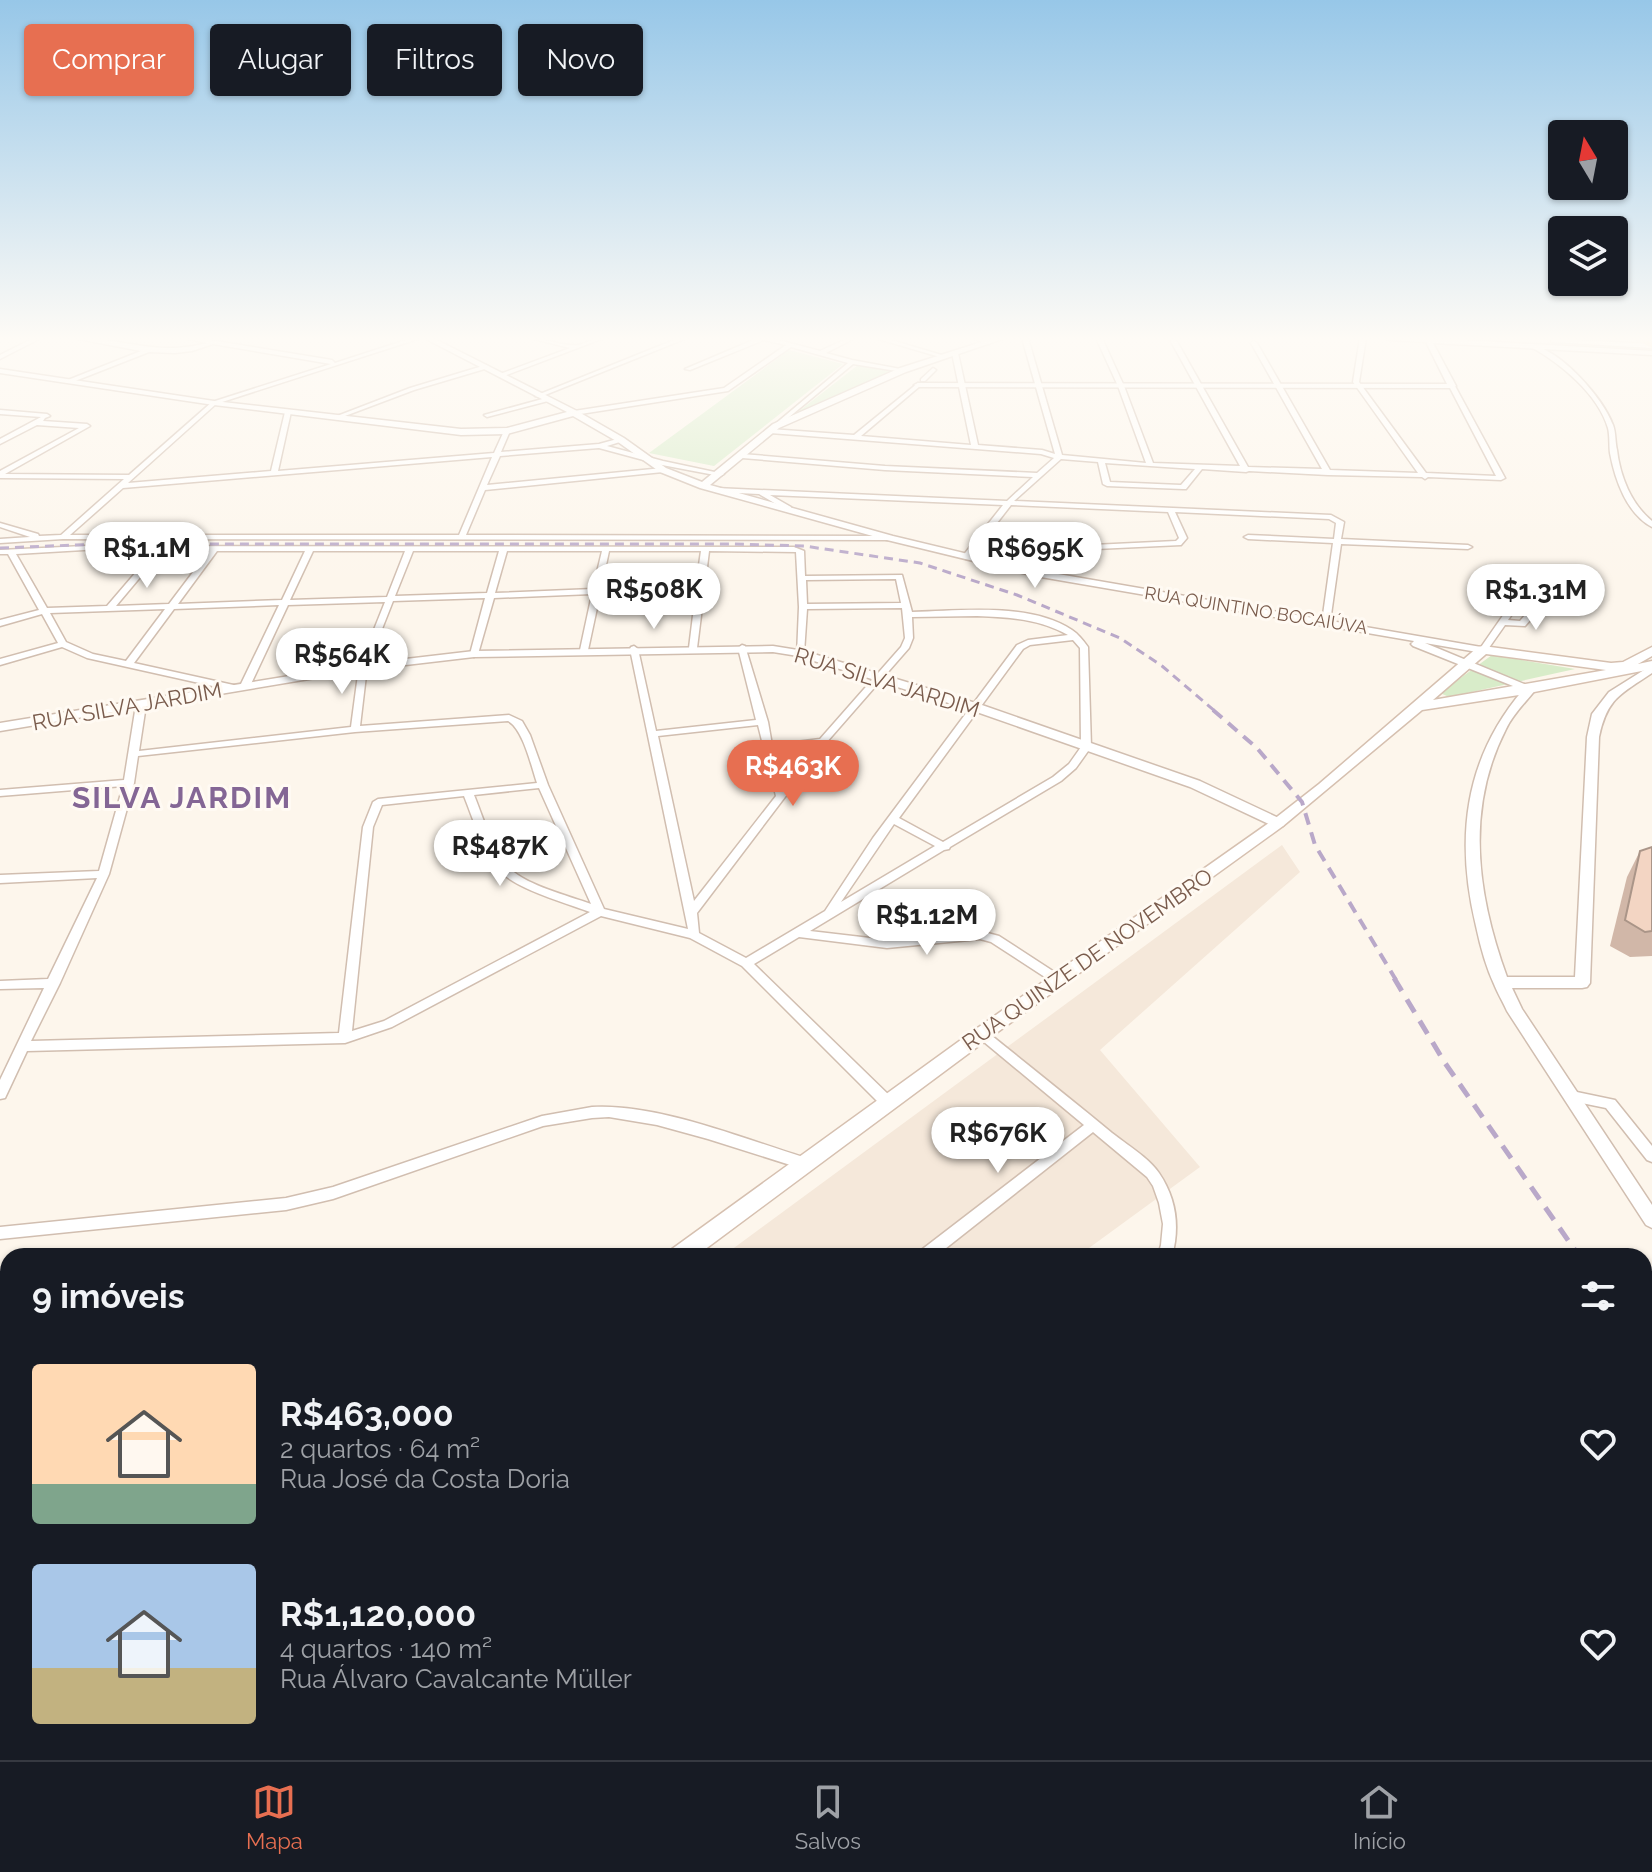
<!DOCTYPE html>
<html lang="pt">
<meta charset="utf-8">
<style>
:root{--surface:#171b24;--page:#242831;--text:#f1f3f6;--muted:#9ea1a6;--line:#363941;--accent:#e76f51}
body{margin:0;font-family:Raleway,sans-serif;background:var(--page);color:var(--text);height:100vh;display:flex;flex-direction:column;font-size:30px;white-space:nowrap}
*{box-sizing:border-box;margin:0}
p{font-size:26px;color:var(--muted)}
.icon{flex:none;width:44px;height:44px;fill:none;stroke:currentColor;stroke-width:2;stroke-linecap:round;stroke-linejoin:round}
.map{position:relative;flex:1;overflow:hidden}
.panel{position:absolute;left:0px;top:1248px;width:1652px;height:512px;display:flex;flex-direction:column;background:var(--surface);border-radius:24px 24px 0 0;box-shadow:0 2px 6px #0004}
.panel>*{flex:none}
.hud{position:absolute;left:24px;top:24px;width:800px;height:72px;display:flex;gap:16px}
.needle{width:52px;rotate:350deg}
.fabs{position:absolute;left:1548px;top:120px;display:grid;gap:16px}
.fabs a{display:grid;place-items:center;width:80px;height:80px;border-radius:8px;background:var(--surface);box-shadow:0 2px 6px #0004;font-size:40px}
.price{position:absolute;translate:-50% -68px;padding:0 18px;border-radius:28px;background:#fff;color:#222;font-size:26px;line-height:52px;filter:drop-shadow(0 2px 4px #0008)}
.price::after{content:'';position:absolute;left:50%;top:48px;width:24px;height:18px;margin-left:-12px;background:inherit;clip-path:polygon(0 0,100% 0,50% 100%)}
.price.selected{background:var(--accent);color:#fff}
ul{padding:0;list-style:none}
li{display:flex;align-items:center;gap:24px;height:200px;padding:0 32px}
li span{display:grid;place-items:center;flex:none;width:224px;height:160px;border-radius:8px;color:#555}
li>.icon{margin-inline-start:auto}
span .icon{width:96px;height:96px;fill:#fffc;stroke-width:1}
li b{font-size:34px}
h2{display:flex;justify-content:space-between;align-items:center;height:96px;padding:0 32px;font-size:34px}
.chip{padding:0 28px;border-radius:8px;background:var(--surface);box-shadow:0 2px 6px #0004;font-size:28px;line-height:72px}
.chip.selected{background:var(--accent);color:#fff}
.tab-bar{display:flex;justify-content:space-around;align-items:center;height:112px;border-top:2px solid var(--line);background:var(--surface);font-size:22px;color:var(--muted)}
.tab-bar a{display:grid;justify-items:center;gap:4px}
.tab-bar .selected{color:var(--accent)}
.map>svg:first-child{display:block}
.residential{fill:#f5e8da}
.green{fill:#d8ecc9}
.lines{fill:none;stroke-linecap:round;stroke-linejoin:round}
.minor-casing{stroke:#d1beb0;stroke-width:3}
.tertiary-casing{stroke:#d1beb0;stroke-width:3}
.secondary-casing{stroke:#d6c0b0;stroke-width:3}
.primary-casing{stroke:#dad1cd;stroke-width:3}
.minor{fill:#fff;fill-rule:evenodd}
.tertiary{fill:#fff;fill-rule:evenodd}
.secondary{fill:#fff;fill-rule:evenodd}
.primary{fill:#fbd9a5;fill-rule:evenodd}
.rail-far3{stroke:#b9a8c9;stroke-width:3;stroke-dasharray:9 6;stroke-linecap:butt}
.rail-far2{stroke:#b9a8c9;stroke-width:4;stroke-dasharray:12 8;stroke-linecap:butt}
.rail-far1{stroke:#b9a8c9;stroke-width:5;stroke-dasharray:15 10;stroke-linecap:butt}
.rail{stroke:#b9a8c9;stroke-width:6;stroke-dasharray:19 13;stroke-linecap:butt}
.wall{fill:#d1b7a8}
.building{fill:#f3d5c3;stroke:#aa9588;stroke-width:2}
.labels{text-anchor:middle;dominant-baseline:central;stroke-width:6;stroke-linejoin:round;paint-order:stroke}
.far-street-label{font-size:18px;fill:#7a5c4d;stroke:#fffaf3}
.street-label{font-size:22px;fill:#7a5c4d;stroke:#fffaf3}
.district-label{font-size:30px;font-weight:bold;letter-spacing:2px;fill:#846695;stroke:#fffaf3}
</style>
<div class="map">
<svg width="1652" height="1760" viewBox="0 0 1652 1760">
<rect width="100%" height="100%" fill="#fdf6ec"/>
<path class="residential" d="M1282 845 1300 872 1100 1050 1200 1167 1078 1256H723Z
M1644 1414 1652 1426V1760H1448L1458 1752H1644Z
M46 1752H814L815 1760H34Z"/>
<path class="green" d="M789 350 843 364 714 466 649 453Z
M858 365 897 371 794 415Z
M1492 655 1575 669 1449 697 1440 693Z"/>
<g class="lines">
<g class="minor-casing">
<path id="minor" d="M34 338H41L0 359V355Z
M73 338C123 337 154 357 207 343L184 338H197L332 360 335 363 412 338H421L216 404 128 483 271 471 285 412 288 410 291 412 278 471 494 453 504 431 507 429 510 431 501 452 599 444 621 438 623 439V441L607 446 663 461 724 474 720 476 662 465 599 448 500 456 487 485 663 468 667 470 663 472 485 490 466 535 890 536 894 538 890 540 63 539 0 543V539L30 537 0 527V523L38 534 39 536 61 535 124 479 0 478V471L79 428 37 425 0 444V439L41 417 0 414V410L47 414 50 416 45 418 43 421 87 424 90 426 5 474 129 475 212 402 331 364 213 344 192 351 175 353 149 352 70 383 68 382V380L141 351ZM492 457 459 535H70L123 488Z
M530 338C545 338 564 347 578 345 587 343 594 338 604 338L504 376H500V374L570 348Z
M679 338H687L540 397 535 396Z
M758 338H771L820 351 848 338H855L826 353 852 360 906 370 903 372 853 364 776 428 774 427V425L848 363 791 347 728 391 574 415 571 413 574 411 724 388 786 345 764 340 690 370 685 369Z
M875 338H884L945 356 940 357Z
M971 338H980L992 342 989 344Z
M1022 338H1028L1062 455 1146 463 1118 386 1096 338H1102L1124 386 1153 463 1240 466 1169 338H1175L1248 467 1322 469 1251 343 1254 341 1257 343 1330 470 1418 473 1353 382 1360 338H1366L1359 382 1426 473 1496 476 1449 386 1452 384 1455 386 1505 478 1501 480 1428 477 1425 479 1422 477 1328 475 1249 471 1246 472 1202 469 1186 489H1183L1107 486 1103 484 1098 462 1061 459 1014 501 1331 515 1344 522 1341 539 1468 545 1472 547 1468 549 1341 544 1330 622 1326 625 1322 622 1333 543 1248 539 1244 537 1248 535 1334 539 1336 523 1329 519 1175 512 1187 538 1181 545 1075 550H1072V546L1176 541 1179 538 1168 512 1011 505 969 559H966L962 557 1003 505 770 495 791 507V511H788L759 494 716 492 712 490 716 488 1007 501 1033 477 885 470 742 458 739 456 742 454 885 466 1037 473 1054 458 1041 454 770 433 767 431 770 429 854 435 918 383 921 385 920 386 861 436 971 445 952 353 955 351 958 353 978 445 1042 450 1055 454ZM1105 463 1195 469 1181 485 1110 482Z
M1554 339 1652 344V348L1552 342 1551 341Z
M1531 345C1561 350 1603 398 1613 425 1616 433 1615 442 1617 450 1620 476 1631 504 1652 521V527C1627 514 1615 480 1610 453 1609 445 1610 436 1608 428 1598 394 1560 363 1531 347Z
M486 365 489 367 488 368 414 390 337 419 332 418 410 388Z
M933 368 936 370 925 381H921V379Z
M546 398 548 399V401L487 417 484 415Z
M84 546 794 547 804 551 805 576 902 575 912 612C960 611 1030 602 1072 630 1078 634 1083 640 1088 647L1091 747 1076 768 1061 781 950 847 949 849 944 850 810 931 887 940 980 931 999 936 1062 977 1064 980 1062 983H1054L991 942 980 939 887 948 799 937 754 964 893 1099 895 1103 893 1107 888 1108 883 1107 742 966 690 938 601 916 392 1027 345 1043 27 1051 5 1098 0 1099V1080L44 988 0 989V981L48 979 97 878 0 883V875L99 871 123 786 0 796V790L124 780 136 705 141 702 146 705 139 751 351 727 359 667 385 602 288 605 250 686 245 689 240 686 279 605 174 609 134 663 238 686V690L235 691 87 658 62 647 0 665V659L58 643 42 614 0 626V620L39 610 8 554H0V550ZM84 550H155L107 606 47 608 16 554ZM163 550 209 551 169 604 116 606ZM217 551H305L282 600 178 604ZM313 551H405L387 597 290 600ZM413 551H499L487 593 395 596ZM507 551H602L593 589 495 593ZM609 551H701L696 586 601 589ZM709 551 796 552 799 607 797 655H803L804 653 807 609 902 608 905 638 901 647 820 739 772 745 768 722 745 646 742 645 738 648 756 720 656 731 638 649 634 646 631 647 630 649 688 929 604 909 548 785 530 735 522 721 509 715 360 726 367 667 393 601 485 598 470 654 474 657 478 654 494 598 592 594 580 650 584 653 588 650 600 594 696 591 689 648 693 651 697 648ZM896 579 901 603 807 604 806 580ZM165 609 126 661 93 654 66 642 50 613ZM977 616C1009 617 1040 619 1068 635L1028 640 1017 645 873 838 825 911 746 958 699 933 697 913 826 743 909 648 913 638 912 617ZM1073 640 1080 648 1081 747 1069 764 1053 777 943 842 899 818 1023 649 1030 645ZM508 721C523 729 531 765 537 783L378 799 373 802 363 827 339 1033 31 1041 60 983 109 874 134 783 138 756 355 732ZM758 725 776 796 694 901 658 736ZM815 745 783 786 774 750ZM539 788 591 904C566 895 529 886 510 869 493 852 483 817 474 795ZM464 796C474 821 482 849 499 870 515 889 566 903 590 912L384 1021 352 1031 373 827 382 805ZM894 824 935 846 841 902Z
M1547 591H1553L1554 593 1525 626 1505 625 1486 652H1480L1479 650 1513 601 1535 604ZM1518 606 1531 608 1520 621 1508 620Z
M982 1029 986 1031C1028 1065 1071 1099 1112 1133 1126 1144 1149 1158 1159 1173 1176 1198 1180 1227 1172 1256H1158L1161 1245 1163 1224 1159 1203 1153 1186 1147 1177 1093 1132 936 1256H918L920 1251 1084 1125 978 1037 976 1034 978 1031Z
M1572 1091 1615 1100 1652 1146V1162L1647 1160 1606 1108 1567 1100 1565 1096 1567 1092Z
M592 1107C657 1103 744 1139 806 1158L811 1160 813 1164 811 1168 806 1170 708 1139 657 1125 609 1117 592 1118 543 1126 333 1199 286 1210 0 1239V1227L286 1198 333 1187 542 1116Z
M1644 1341H1652V1355H1644Z
M1644 1427 1650 1429 1652 1435V1533L1650 1537 1644 1540Z
M928 1752H953L957 1760H932Z
M1451 1752H1477L1473 1760H1447Z"/>
</g>
<g class="tertiary-casing">
<path id="tertiary" d="M424 338H433L577 411 624 438 666 468 702 482 773 424 900 368 994 338H1005L906 372 779 428 710 485 893 536 1035 570 1487 648 1489 650 1483 653 1425 643 1536 689C1526 702 1513 714 1506 729 1465 809 1477 895 1507 977H1575L1587 737 1592 714 1609 692 1652 665V673C1621 694 1607 698 1599 737L1590 983 1587 987 1582 988H1512L1522 1009 1652 1205V1228L1646 1225 1507 1011C1503 1002 1497 992 1494 984 1486 967 1480 945 1476 926 1455 839 1464 759 1523 690L1413 646 1411 644 1414 641 1035 576 887 540 700 488 660 472 618 442 573 416 507 434 461 435 214 405 0 373V369L214 401 461 429 507 428 567 412Z
M1384 338H1428L1652 351V355L1433 343 1456 386 1452 388 918 387 914 385 918 383 1447 384 1426 342 1388 340Z
M773 646 804 651 979 704 1200 781 1283 820 1285 823 1283 826H1273L1190 787 971 710 798 656 773 652 474 657 363 670 0 731V723L363 664 474 651Z
M640 1752H664L666 1760H642Z"/>
</g>
<g class="secondary-casing">
<path id="secondary" d="M1483 646 1611 663 1623 662 1652 647V656L1638 664 1652 661V669L1519 695 1422 710 1283 826 988 1039 696 1256H669L672 1249 976 1029 1273 820 1319 784 1478 647ZM1486 654 1606 670 1433 700Z
M8 1713V1744L0 1747V1716Z
M18 1752H48L45 1760H21Z"/>
</g>
<g class="primary-casing">
<path id="primary" d="M1635 338 1652 341V348L1637 340Z"/>
</g>
<use href="#minor" class="minor"/>
<use href="#tertiary" class="tertiary"/>
<use href="#secondary" class="secondary"/>
<use href="#primary" class="primary"/>
<path class="rail-far3" d="M0 548 101 544H732L804 546 920 563 1017 595 1120 638 1162 666 1216 712"/>
<path class="rail-far2" d="M1213 710 1257 748 1302 802 1315 845 1396 980"/>
<path class="rail-far1" d="M1394 978 1445 1063 1579 1256"/>
<path class="rail" d="M1644 1356 1652 1370"/>
</g>
<path class="wall" d="M1652 847V956L1630 957 1610 946 1627 877 1640 851Z"/>
<path class="building" d="M1652 847V931L1645 932 1625 920 1640 851Z"/>
<linearGradient id="sky" x2="0" y2="1"><stop stop-color="#97c7e8"/><stop offset="0.58" stop-color="#fefbf6"/><stop offset="1" stop-color="#fefbf6" stop-opacity="0"/></linearGradient>
<rect width="1652" height="584" fill="url(#sky)"/>
<g class="labels">
<g class="far-street-label">
<text transform="translate(1256 610) rotate(9)">RUA QUINTINO BOCAIÚVA</text>
</g>
<g class="street-label">
<text transform="translate(887 682) rotate(17)">RUA SILVA JARDIM</text>
<text transform="translate(127 706) rotate(-10)">RUA SILVA JARDIM</text>
<text transform="translate(1087 959) rotate(-35)">RUA QUINZE DE NOVEMBRO</text>
</g>
<g class="district-label">
<text x="182" y="797">SILVA JARDIM</text>
</g>
</g>
</svg>
<div class="fabs">
<a><svg class="needle" viewBox="-14 -14 28 28"><path d="M0-13l5 13h-10z" fill="#e53935"/><path d="M0 13l5-13h-10z" fill="#9ea1a6"/></svg></a>
<a><svg class="icon" aria-label="layers" viewBox="0 0 24 24"><path d="M12 4l9 5-9 5-9-5zM3 14l9 5 9-5"/></svg></a>
</div>
<b class="price" style="left:147px;top:590px">R$1.1M</b>
<b class="price" style="left:1035px;top:590px">R$695K</b>
<b class="price" style="left:654px;top:631px">R$508K</b>
<b class="price" style="left:1536px;top:632px">R$1.31M</b>
<b class="price" style="left:342px;top:696px">R$564K</b>
<b class="price selected" style="left:793px;top:808px">R$463K</b>
<b class="price" style="left:500px;top:888px">R$487K</b>
<b class="price" style="left:927px;top:957px">R$1.12M</b>
<b class="price" style="left:998px;top:1175px">R$676K</b>
<div class="hud">
<a class="chip selected">Comprar</a>
<a class="chip">Alugar</a>
<a class="chip">Filtros</a>
<a class="chip">Novo</a>
</div>
<section class="panel">
<h2>9 imóveis<svg class="icon" aria-label="filters" viewBox="0 0 24 24"><path d="M4 7h16M4 17h16"/><circle cx="9" cy="7" r="2"/><circle cx="15" cy="17" r="2"/></svg></h2>
<ul>
<li><span style="background:linear-gradient(#ffd9b3 75%,#7fa58c 0)"><svg class="icon" aria-label="home" viewBox="0 0 24 24"><path d="M3 11l9-7 9 7M6 9v11h12V9"/></svg></span><div><b>R$463,000</b><p>2 quartos · 64 m²</p><p>Rua José da Costa Doria</p></div><svg class="icon" aria-label="heart" viewBox="0 0 24 24"><path d="M12 20l-8-8c-3-5 5-10 8-4 3-6 11-1 8 4z"/></svg></li>
<li><span style="background:linear-gradient(#a9c7e8 65%,#c2b280 0)"><svg class="icon" aria-label="home" viewBox="0 0 24 24"><path d="M3 11l9-7 9 7M6 9v11h12V9"/></svg></span><div><b>R$1,120,000</b><p>4 quartos · 140 m²</p><p>Rua Álvaro Cavalcante Müller</p></div><svg class="icon" aria-label="heart" viewBox="0 0 24 24"><path d="M12 20l-8-8c-3-5 5-10 8-4 3-6 11-1 8 4z"/></svg></li>
</ul>
</section>
</div>
<nav class="tab-bar">
<a class="selected"><svg class="icon" aria-label="map" viewBox="0 0 24 24"><path d="M3 6l6-2 6 2 6-2v14l-6 2-6-2-6 2zM9 4v14M15 6v14"/></svg>Mapa</a>
<a><svg class="icon" aria-label="saved" viewBox="0 0 24 24"><path d="M7 4h10v16l-5-4-5 4z"/></svg>Salvos</a>
<a><svg class="icon" aria-label="home" viewBox="0 0 24 24"><path d="M3 11l9-7 9 7M6 9v11h12V9"/></svg>Início</a>
</nav>
